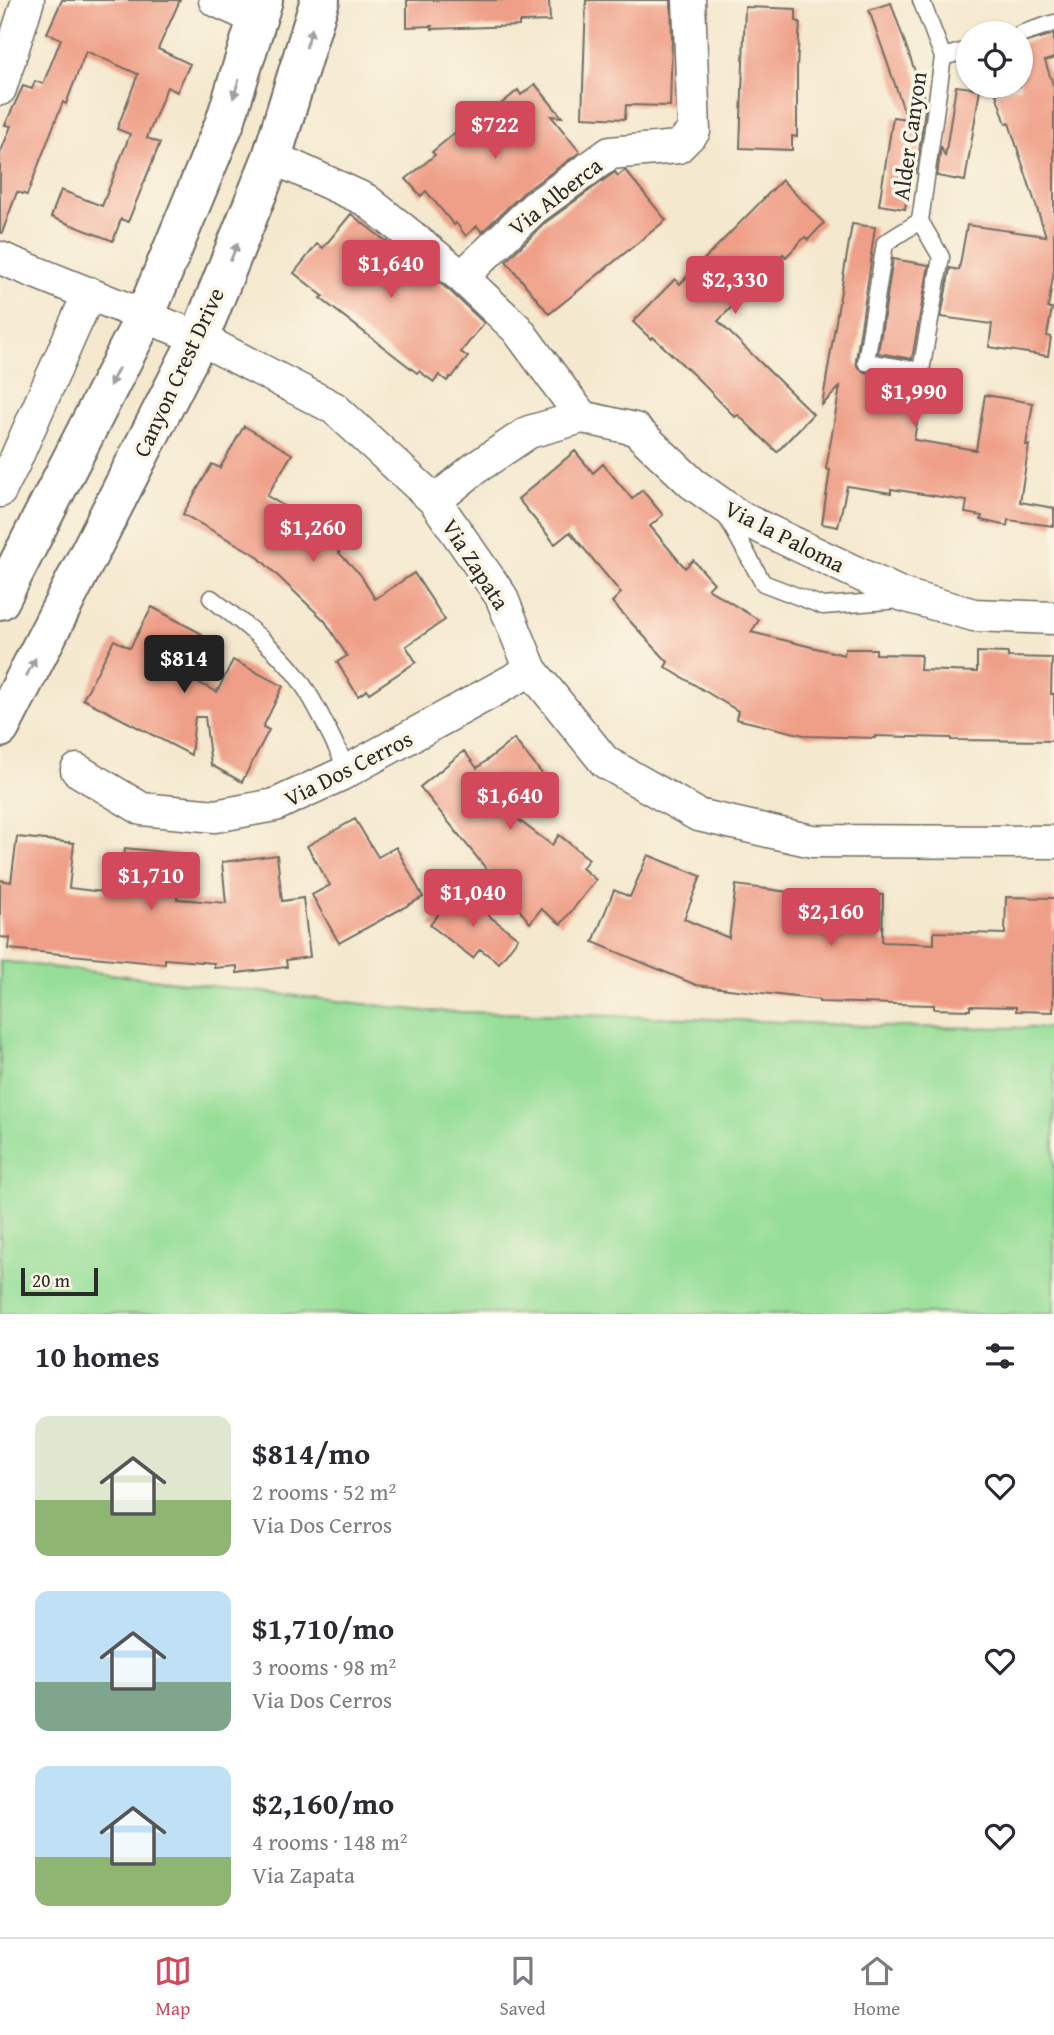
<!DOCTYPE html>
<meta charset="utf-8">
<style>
:root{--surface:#fff;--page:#f2f2f3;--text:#2b2b33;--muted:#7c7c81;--line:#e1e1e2;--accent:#d1495b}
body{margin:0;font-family:"Gentium Book Plus",serif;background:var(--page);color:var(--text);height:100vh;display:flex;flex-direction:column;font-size:26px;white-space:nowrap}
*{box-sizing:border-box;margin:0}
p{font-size:23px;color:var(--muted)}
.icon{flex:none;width:38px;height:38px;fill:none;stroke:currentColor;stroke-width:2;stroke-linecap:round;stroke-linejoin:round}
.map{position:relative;height:1314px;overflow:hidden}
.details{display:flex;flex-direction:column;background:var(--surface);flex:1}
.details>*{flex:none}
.buttons{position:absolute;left:956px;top:21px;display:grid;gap:14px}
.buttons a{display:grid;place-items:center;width:77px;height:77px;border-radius:50%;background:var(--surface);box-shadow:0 2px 5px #0004;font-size:35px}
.scale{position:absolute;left:21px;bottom:18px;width:77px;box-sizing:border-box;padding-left:7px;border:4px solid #2b2b2b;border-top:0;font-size:19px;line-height:24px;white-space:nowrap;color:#2b2b2b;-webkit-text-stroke:5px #fcf5e5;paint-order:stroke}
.price{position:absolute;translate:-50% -60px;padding:0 16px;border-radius:7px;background:var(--accent);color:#fff;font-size:23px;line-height:46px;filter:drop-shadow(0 2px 4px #0008)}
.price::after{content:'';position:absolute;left:50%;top:42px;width:21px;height:16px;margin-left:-10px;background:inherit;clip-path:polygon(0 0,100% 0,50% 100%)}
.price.current{background:#222;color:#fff}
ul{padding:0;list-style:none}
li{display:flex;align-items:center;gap:21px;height:175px;padding:0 35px}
li span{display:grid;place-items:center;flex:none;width:196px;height:140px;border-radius:14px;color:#555}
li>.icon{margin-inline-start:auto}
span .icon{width:84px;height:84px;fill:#fffc;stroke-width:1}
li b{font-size:30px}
h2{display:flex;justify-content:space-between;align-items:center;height:84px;padding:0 35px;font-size:30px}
.menu{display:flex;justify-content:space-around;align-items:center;height:98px;border-top:2px solid var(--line);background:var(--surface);font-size:19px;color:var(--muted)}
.menu a{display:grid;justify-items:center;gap:4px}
.menu .current{color:var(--accent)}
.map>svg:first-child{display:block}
.green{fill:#96de98;stroke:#608462;stroke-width:2}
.building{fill:#ef9f87}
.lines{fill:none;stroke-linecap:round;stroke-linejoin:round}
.service-casing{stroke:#716d64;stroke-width:19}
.minor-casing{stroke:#716d64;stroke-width:35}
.secondary-casing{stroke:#716d64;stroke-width:42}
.service{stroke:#fff;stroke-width:16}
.minor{stroke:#fff;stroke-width:32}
.secondary{stroke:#fff;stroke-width:38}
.oneway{fill:#a0a0a0}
.labels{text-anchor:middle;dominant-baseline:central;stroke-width:7;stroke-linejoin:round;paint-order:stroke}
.street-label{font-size:23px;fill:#2b2b2b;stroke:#fcf5e5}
</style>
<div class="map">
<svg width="1054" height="1314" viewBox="0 0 1054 1314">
<rect width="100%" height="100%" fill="#fcf5e5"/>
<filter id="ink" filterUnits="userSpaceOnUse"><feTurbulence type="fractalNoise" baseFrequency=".0143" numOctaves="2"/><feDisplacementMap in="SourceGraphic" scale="14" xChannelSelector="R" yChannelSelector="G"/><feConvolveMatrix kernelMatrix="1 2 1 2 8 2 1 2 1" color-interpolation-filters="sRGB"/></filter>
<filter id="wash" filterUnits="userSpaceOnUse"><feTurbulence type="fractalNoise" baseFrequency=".00686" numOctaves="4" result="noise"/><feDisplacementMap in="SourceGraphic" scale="28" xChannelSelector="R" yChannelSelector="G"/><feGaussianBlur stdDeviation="1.57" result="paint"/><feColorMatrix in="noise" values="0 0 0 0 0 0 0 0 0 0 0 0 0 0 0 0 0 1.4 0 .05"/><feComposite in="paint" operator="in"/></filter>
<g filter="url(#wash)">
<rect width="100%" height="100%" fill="#f4e8ce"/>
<path class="green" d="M0 961 424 1011 692 1018 890 1027 1054 1028V1314H0Z"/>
<g id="blocks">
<path class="building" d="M62 0H180L158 49 190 64 177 92 167 87 147 138 160 143 128 222 121 219 113 241 51 217 61 190 102 206 130 134 117 129 138 74 86 51 66 104 63 102 53 127 27 195 17 192 2 233 0 232V154L11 126 5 125 23 86 32 89 35 81 43 84 61 39 47 33Z
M407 0H549L550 21 519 22V26L432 29V26L407 27Z
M586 0H671L672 38 670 106 626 105 625 119 582 117Z
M891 3 926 103 916 173 911 172 905 209 879 205 893 117 907 119 869 10Z
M745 7 796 9V21L800 22 797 67V137L792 136V150L740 148Z
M1054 34V58L1045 61 1054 88V270L1048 308H1052L1047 336 1051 337 1048 356 989 347 992 324 941 317 950 268 959 270 967 225 1046 236 1009 123 1006 124 996 94 1020 86V44Z
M535 84 562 117 551 116 580 152 523 193 482 232 477 226 466 236 456 223 454 225 426 191 421 196 406 179 435 155 432 152 456 132 460 138 518 90 521 95Z
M956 86 980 89 965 181 937 176 941 146 945 157Z
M625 170 666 220 549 314 506 261 546 222 615 172 618 176Z
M782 180 824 223 808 240 805 237 786 257 783 254 718 321 813 414 777 452 738 415 735 417 698 379 653 337 651 339 633 322 675 279 680 284Z
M351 214 450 291 484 323 461 352 468 357 452 377H450L447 381 439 375 434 382 419 371 417 373 320 298 323 296 294 273 317 244 323 248Z
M852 224 875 227 871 255H872L856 360 857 366 864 372 909 380 906 396 921 398 914 440 976 450 985 395 1033 403 1026 445H1029L1020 502 1054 508V526L1008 520 1007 526 981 520 982 516 965 513 967 501 891 489V493L847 486 838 527 822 524 830 470 826 469 840 387 822 405Z
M893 259 929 265 912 359 878 353Z
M244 426 292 454 267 496 291 510 310 527 318 518 345 544 338 552 360 574 375 599 414 573 445 620 406 646 416 662 369 693 367 690 358 696 337 662 347 656 325 621 256 555 183 514 212 464 220 468Z
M575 451 593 473 603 464 632 499 642 490 663 515 650 526 685 568 693 560 714 583 708 589 759 620 751 632 844 655 845 649H876V654L921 655 920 670 977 672V652L1008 653V657L1052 658 1051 694H1054V741L951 740V738L875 736V738L808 736 736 719 738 711 665 667 668 662 612 602 621 593 570 532 555 544 518 499Z
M152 607 202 634 181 674 217 692 233 660 283 686 263 727 269 730 242 782 211 765 205 717H195L191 755 83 699 114 640 130 648Z
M514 739 548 781 509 813 552 845 559 835 589 859 582 868 596 880 561 924 541 909 530 923 420 787 464 751 477 768Z
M355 819 378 857 396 847 423 897 339 943 312 895 330 885 307 846Z
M17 837 74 843 69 888 94 891 120 893 125 848 181 854 177 899 226 903 222 862 277 855 282 901 303 898 310 957 286 960 287 967 237 973V966L214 968V963L165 959V964L9 949 10 938 0 937V880L11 882Z
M648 855 701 876 684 919 729 938 736 885 827 897V894L883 895 882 942 912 943 934 944V932L1005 934 1006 897 1054 898 1053 1012 1016 1011V1007L970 1006V1010L934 1009V1005L819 1002V1000L696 985 593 942 614 890 630 897Z
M459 893 518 938 499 963 480 949 473 958 430 925 452 896 455 899Z"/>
</g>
</g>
<g filter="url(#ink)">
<use href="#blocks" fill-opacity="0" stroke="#716d64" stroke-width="2"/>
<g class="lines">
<g class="service-casing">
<path id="service" d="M1020 34 1054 23
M943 57 968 50
M920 221 941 257 921 371 866 362 885 243Z
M920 221 943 57 921 0
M726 516 763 583 823 606 901 600
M211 598C241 622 273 645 296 675 316 701 333 741 348 771"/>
</g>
<g class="minor-casing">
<path id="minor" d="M215 0 257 19
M0 89 28 0
M272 157 366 200 462 277 517 329 582 417
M0 258 199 338 334 408 435 501 501 596 531 670 605 762 698 815 812 841 1054 842
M462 277 534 208 610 153 678 147 694 131 689 0
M0 491 14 463 89 293
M435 501 474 469 529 432 582 417 635 429 692 483 741 518 903 595 974 615 1054 618
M77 770 142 809 215 816 275 805 342 774 531 670"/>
</g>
<g class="secondary-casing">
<path id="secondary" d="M0 600 145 316 225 122 263 0
M0 728 199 338 272 157 320 0"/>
</g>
<use href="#service" class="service"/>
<use href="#minor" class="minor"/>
<use href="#secondary" class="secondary"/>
</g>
<defs><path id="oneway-solid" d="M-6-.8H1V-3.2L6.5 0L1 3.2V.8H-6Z" transform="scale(1.75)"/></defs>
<g class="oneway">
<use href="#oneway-solid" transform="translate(309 38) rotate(-73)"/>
<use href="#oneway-solid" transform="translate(236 89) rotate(107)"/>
<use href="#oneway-solid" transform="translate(234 252) rotate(-68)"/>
<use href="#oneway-solid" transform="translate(114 377) rotate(117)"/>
<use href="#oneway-solid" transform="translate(31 667) rotate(-63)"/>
</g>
</g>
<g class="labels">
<g class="street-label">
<text transform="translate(909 136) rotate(-82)">Alder Canyon</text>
<text transform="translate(555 196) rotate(-38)">Via Alberca</text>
<text transform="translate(178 372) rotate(-65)">Canyon Crest Drive</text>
<text transform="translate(785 536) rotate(27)">Via la Paloma</text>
<text transform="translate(476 564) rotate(57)">Via Zapata</text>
<text transform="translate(348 768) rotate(-27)">Via Dos Cerros</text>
</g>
</g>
</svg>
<div class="buttons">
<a><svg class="icon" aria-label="locate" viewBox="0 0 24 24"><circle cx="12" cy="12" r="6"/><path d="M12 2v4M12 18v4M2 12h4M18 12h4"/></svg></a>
</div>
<div class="scale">20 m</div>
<b class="price" style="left:495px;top:161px">$722</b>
<b class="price" style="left:391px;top:300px">$1,640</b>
<b class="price" style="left:735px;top:316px">$2,330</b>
<b class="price" style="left:914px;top:428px">$1,990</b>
<b class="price" style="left:313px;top:564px">$1,260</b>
<b class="price current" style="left:184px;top:695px">$814</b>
<b class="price" style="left:510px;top:832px">$1,640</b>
<b class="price" style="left:151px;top:912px">$1,710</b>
<b class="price" style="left:473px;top:929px">$1,040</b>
<b class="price" style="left:831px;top:948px">$2,160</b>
</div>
<section class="details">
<h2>10 homes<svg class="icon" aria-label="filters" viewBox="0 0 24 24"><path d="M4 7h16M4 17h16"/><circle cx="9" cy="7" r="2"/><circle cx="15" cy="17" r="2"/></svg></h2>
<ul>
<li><span style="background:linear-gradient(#dfe7d0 60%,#8fb573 0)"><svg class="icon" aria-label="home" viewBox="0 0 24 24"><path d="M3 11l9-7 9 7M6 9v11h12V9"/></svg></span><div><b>$814/mo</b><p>2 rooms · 52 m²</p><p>Via Dos Cerros</p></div><svg class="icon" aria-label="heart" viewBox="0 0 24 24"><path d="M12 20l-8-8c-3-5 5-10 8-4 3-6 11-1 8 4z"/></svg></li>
<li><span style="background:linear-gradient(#bfe0f5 65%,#7fa58c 0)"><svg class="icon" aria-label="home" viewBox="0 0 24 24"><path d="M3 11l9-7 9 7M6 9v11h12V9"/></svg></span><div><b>$1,710/mo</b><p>3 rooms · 98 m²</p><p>Via Dos Cerros</p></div><svg class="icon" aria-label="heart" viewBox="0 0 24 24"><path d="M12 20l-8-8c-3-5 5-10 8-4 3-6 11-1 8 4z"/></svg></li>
<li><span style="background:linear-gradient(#bfe0f5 65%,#8fb573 0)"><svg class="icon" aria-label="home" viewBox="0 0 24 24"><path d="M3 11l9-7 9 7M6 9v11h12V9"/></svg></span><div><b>$2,160/mo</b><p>4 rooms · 148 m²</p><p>Via Zapata</p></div><svg class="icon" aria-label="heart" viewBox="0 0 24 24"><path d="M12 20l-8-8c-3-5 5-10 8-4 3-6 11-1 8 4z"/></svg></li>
</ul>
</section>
<nav class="menu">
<a class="current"><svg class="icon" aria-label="map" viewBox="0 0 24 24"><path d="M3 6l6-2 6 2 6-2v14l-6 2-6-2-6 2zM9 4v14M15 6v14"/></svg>Map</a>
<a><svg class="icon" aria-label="saved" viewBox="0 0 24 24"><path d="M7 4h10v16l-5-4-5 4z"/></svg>Saved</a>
<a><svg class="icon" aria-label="home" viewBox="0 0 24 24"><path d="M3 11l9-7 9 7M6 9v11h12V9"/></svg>Home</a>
</nav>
